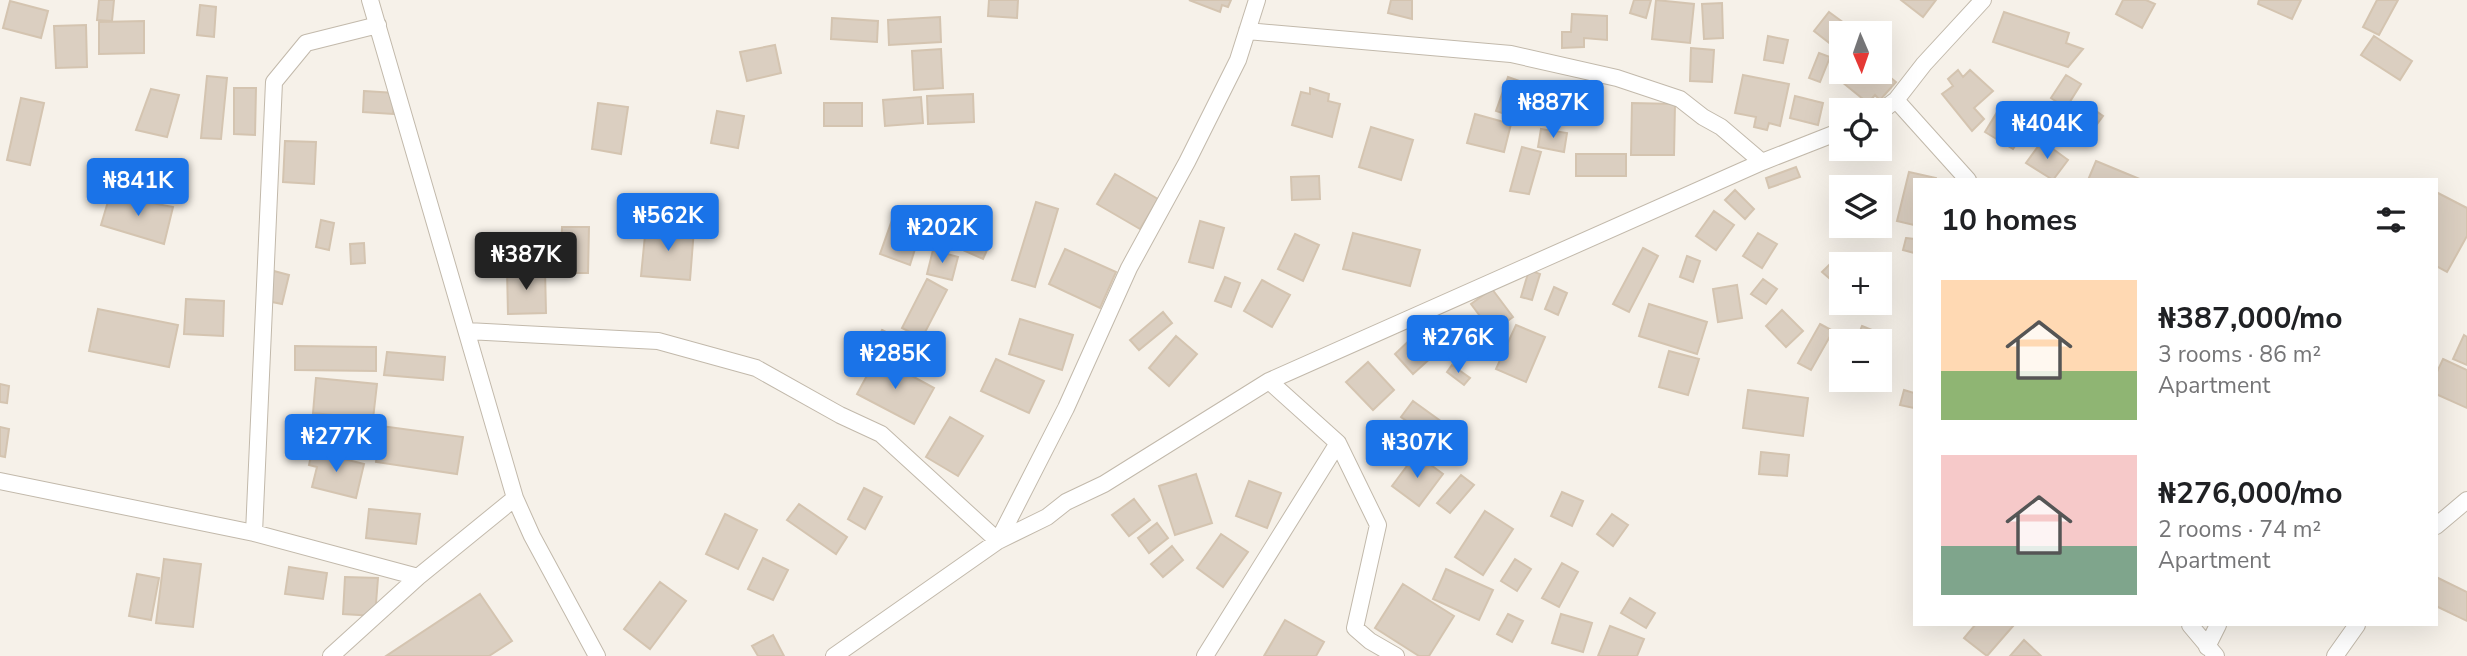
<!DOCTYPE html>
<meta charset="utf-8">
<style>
:root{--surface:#fff;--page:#f2f2f2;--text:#202124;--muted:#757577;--accent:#1a73e8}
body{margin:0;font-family:"Nunito Sans",sans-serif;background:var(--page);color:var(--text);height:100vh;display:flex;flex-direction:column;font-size:26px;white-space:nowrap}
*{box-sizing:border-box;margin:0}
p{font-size:23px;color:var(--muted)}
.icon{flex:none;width:38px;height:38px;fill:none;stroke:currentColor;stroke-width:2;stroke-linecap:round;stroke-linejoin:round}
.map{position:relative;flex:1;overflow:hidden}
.panel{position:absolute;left:1913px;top:178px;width:525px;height:448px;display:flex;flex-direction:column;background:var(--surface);border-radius:0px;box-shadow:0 7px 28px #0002}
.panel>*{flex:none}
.needle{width:46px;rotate:178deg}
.controls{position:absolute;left:1829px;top:21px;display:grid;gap:14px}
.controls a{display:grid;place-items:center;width:63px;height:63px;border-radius:0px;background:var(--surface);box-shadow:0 7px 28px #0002;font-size:35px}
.price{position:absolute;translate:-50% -60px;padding:0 16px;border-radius:7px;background:var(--accent);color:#fff;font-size:23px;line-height:46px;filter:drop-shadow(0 2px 4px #0008)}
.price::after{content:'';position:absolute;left:50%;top:42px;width:21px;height:16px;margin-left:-10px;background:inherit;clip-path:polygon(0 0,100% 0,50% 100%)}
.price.selected{background:#222;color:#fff}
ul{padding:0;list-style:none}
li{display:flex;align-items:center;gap:21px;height:175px;padding:0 28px}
li span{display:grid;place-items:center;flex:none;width:196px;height:140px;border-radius:0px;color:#555}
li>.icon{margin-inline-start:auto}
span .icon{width:84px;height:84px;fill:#fffc;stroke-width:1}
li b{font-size:30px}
h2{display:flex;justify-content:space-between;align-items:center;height:84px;padding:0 28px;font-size:30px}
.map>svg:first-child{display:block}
.building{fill:#dbcfc1;stroke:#d4c4b0;stroke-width:2}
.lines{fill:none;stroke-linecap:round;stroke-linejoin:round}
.street-casing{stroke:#c2b9ab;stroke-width:18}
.street{stroke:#fff;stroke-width:16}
</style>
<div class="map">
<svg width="2467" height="656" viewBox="0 0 2467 656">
<rect width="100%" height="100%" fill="#f6f1e9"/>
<path class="building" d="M99 0H114L112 21 97 20Z
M989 0H1018L1017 18 988 16Z
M1189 0H1231L1228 7 1222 5 1220 12Z
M1391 0H1412V19L1388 13Z
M1634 0H1651L1646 18 1630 13Z
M1656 0 1694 4 1690 43 1652 39Z
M1901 0H1936L1923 17Z
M2123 0H2146L2155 4 2142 28 2116 14Z
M2259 0H2301L2292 19 2258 4Z
M2377 0H2398L2379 35 2363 27Z
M10 1 48 11 41 38 3 28Z
M1722 3 1723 38 1704 39 1702 4Z
M200 5 216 7 214 37 197 35Z
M1829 12 1848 26 1832 45 1814 31Z
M2004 12 2069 33 2066 43 2083 49 2068 67 1993 42Z
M1572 14 1607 16V40L1584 38V47L1562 48V32H1571Z
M940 17 941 42 889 45 888 20Z
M832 18 878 21 877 42 831 39Z
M144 21V53L99 54V22Z
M86 25 87 67 56 68 54 26Z
M1768 36 1788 40 1783 63 1764 60Z
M2374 36 2412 61 2400 80 2361 55Z
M775 45 781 73 747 81 740 52Z
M1691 48 1714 50 1712 82 1690 81Z
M941 49 943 88 914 90 912 51Z
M1819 53 1830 57 1820 82 1809 78Z
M1880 69 1896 82 1880 100 1875 95 1868 103 1837 78 1843 72H1880Z
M1958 70 1963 77 1970 70 1993 91 1974 108 1984 119 1972 131 1942 94 1953 86 1948 79Z
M1743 75 1789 84 1780 126 1769 123 1767 130 1754 127 1756 117 1735 113Z
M2066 75 2081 84 2066 108 2051 98Z
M207 76 227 78 221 139 201 138Z
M1508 77 1537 87 1525 121 1496 111Z
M234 88H256L255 135 234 134Z
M1310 88 1329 94 1328 101 1340 104 1332 137 1292 125 1301 92 1310 94Z
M151 89 179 95 167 137 136 130Z
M1551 90 1571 95 1566 115 1547 111Z
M364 91 395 93 393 114 363 112Z
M973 94 974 122 928 124 927 96Z
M1795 96 1823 103 1818 125 1790 118Z
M921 97 923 123 885 126 883 100Z
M21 98 44 103 30 165 7 160Z
M598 103 628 107 621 154 592 149Z
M824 103H862V126H824Z
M1632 103 1675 104 1674 155H1631Z
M2089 106 2103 116 2086 139 2072 129Z
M1999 109 2028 127 2013 149 1985 132Z
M717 111 744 116 738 148 711 143Z
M1475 114 1511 124 1504 152 1467 143Z
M1371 127 1413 140 1401 180 1359 167Z
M1541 129 1567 133 1564 152 1538 147Z
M285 141 316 142 314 184 283 182Z
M2042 141 2068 160 2053 180 2026 163Z
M1522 147 1541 152 1529 194 1510 191Z
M1576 154H1626V176H1576Z
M2096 161 2142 180H2088Z
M1796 167 1800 177 1769 188 1766 178Z
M1909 172 1936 178V180H1914V225L1897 221Z
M1115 174 1158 199 1140 229 1097 204Z
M1319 176 1320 199 1292 200 1291 177Z
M1735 190 1754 209 1745 219 1725 200Z
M2436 192 2467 208V236L2447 272 2436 266Z
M110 195 173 207 164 244 101 225Z
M1036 202 1058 209 1035 287 1012 280Z
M1714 211 1734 225 1716 250 1696 236Z
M321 220 334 223 329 250 316 247Z
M892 220 921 230 910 265 880 254Z
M1200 221 1224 228 1213 268 1189 262Z
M953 224 991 241 983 259 945 242Z
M646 225 694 229 690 280 641 276Z
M562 227H589L588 273H561Z
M1353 233 1420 250 1410 286 1343 269Z
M1758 233 1777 244 1762 268 1743 256Z
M1295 234 1319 245 1303 281 1278 269Z
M1906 238 1914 239V253L1903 250Z
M364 243 365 263 351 264 350 244Z
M1643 248 1658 256 1629 312 1613 304Z
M1065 249 1116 272 1100 308 1049 284Z
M933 250 958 257 952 280 927 274Z
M1687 256 1700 261 1693 282 1680 277Z
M1834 260 1841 266V278L1836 284 1822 272Z
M545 269 546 313 508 314 507 270Z
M1529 270 1540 274 1532 300 1521 297Z
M274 271 289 275 282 304 267 301Z
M1225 277 1240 283 1231 307 1215 301Z
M927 279 947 290 922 338 902 328Z
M1763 279 1777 289 1766 304 1751 294Z
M1262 280 1290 295 1272 327 1244 311Z
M1737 285 1742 318 1718 322 1713 289Z
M1554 287 1567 293 1558 315 1545 309Z
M1492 289 1513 317 1492 332 1471 304Z
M186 299 224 301 223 336 184 334Z
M1649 304 1707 322 1697 354 1639 336Z
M98 309 178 325 169 367 89 351Z
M1782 310 1803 331 1786 347 1766 326Z
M1163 312 1172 323 1139 350 1130 340Z
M1020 319 1073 335 1062 370 1009 354Z
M1820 324 1833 331 1811 370 1798 363Z
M1516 325 1545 337 1526 382 1496 369Z
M1862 326 1887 336 1880 356V341H1856Z
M882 330 910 345 902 361 874 345Z
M2464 335 2467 337V365L2453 359Z
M1176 336 1197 354 1169 386 1149 368Z
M1414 336 1433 356 1413 374 1395 354Z
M295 346 376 347V371L295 370Z
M1669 351 1699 359 1688 395 1659 387Z
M387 352 445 357 443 380 384 375Z
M877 357 934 388 914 424 857 394Z
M996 359 1044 381 1029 413 981 391Z
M2443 359 2467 370V408L2436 394V374Z
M1368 362 1394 390 1373 410 1346 382Z
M1452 365 1470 378 1464 385 1447 372Z
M316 378 377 384 373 419 313 413Z
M0 384 9 386 7 403 0 402Z
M1748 390 1808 398 1803 436 1743 428Z
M1904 390 1914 393V408L1900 405Z
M1413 401 1442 422 1430 438 1401 417Z
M950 417 983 436 958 476 926 457Z
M381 426 463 437 457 474 376 462Z
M0 427 9 429 5 457 0 456Z
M312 451 364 464 356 498 312 487 317 467 309 465Z
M1761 452 1789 455 1787 476 1759 474Z
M1416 454 1443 474 1419 506 1392 486Z
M1196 474 1212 523 1175 535 1159 486Z
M1461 475 1474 485 1450 513 1437 503Z
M1249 481 1281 493 1267 528 1236 516Z
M864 488 882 497 865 529 848 519Z
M1562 492 1583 501 1572 526 1551 516Z
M1134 499 1150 520 1129 536 1112 515Z
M799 504 847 537 836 554 787 520Z
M369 509 420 514 416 544 366 538Z
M1485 511 1513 529 1483 575 1455 557Z
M725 514 757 530 738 569 706 554Z
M1612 514 1628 525 1613 546 1597 534Z
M1157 523 1168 538 1149 553 1138 538Z
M1221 534 1248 552 1223 587 1197 568Z
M1172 546 1183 560 1163 577 1151 564Z
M763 558 788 570 773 600 748 589Z
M164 559 201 564 193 627 156 623Z
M1515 559 1531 569 1517 591 1501 581Z
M1562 563 1578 572 1559 607 1542 598Z
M289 567 327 573 323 599 285 594Z
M1446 569 1493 590 1479 620 1433 599Z
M137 574 159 578 151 620 129 616Z
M345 577 378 578 375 616 343 614Z
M2436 577 2467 592V621L2436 606Z
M660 582 686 601 650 649 624 629Z
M1403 584 1454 616 1429 656H1419L1375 628Z
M480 594 512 641 489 656H386Z
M1630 598 1655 613 1646 628 1621 613Z
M1508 614 1523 621 1512 642 1497 634Z
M1561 614 1592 623 1583 652 1552 643Z
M1285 620 1324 642 1316 656H1264Z
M1975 625H2014L1987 656 1964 638Z
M1610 626 1644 639 1637 656H1598Z
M773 635 784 656H758L752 646Z
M2024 640 2041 656H2010Z"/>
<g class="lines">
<g class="street-casing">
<path id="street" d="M370 0 515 498 532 536 597 656
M1247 31 1511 54 1617 78 1680 99 1703 117 1721 127 1762 162
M1896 100 1968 180
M1880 112 1896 100 1924 64 1983 0
M467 331 658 341 756 368 840 415 881 434 998 541 1066 408 1129 268 1187 162 1238 60 1257 0
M1269 381 1338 443 1378 525 1355 628 1370 641 1396 656
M0 481 254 533 418 577
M2436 526 2467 500
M254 533 274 82 306 43 378 25
M2190 625 2216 656
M2207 647 2218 625
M331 656 418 577 515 498
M834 656 998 541 1047 517 1066 502 1104 484 1269 381 1762 162 1841 131
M1205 656 1338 443
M2335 656 2357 625"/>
</g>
<use href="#street" class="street"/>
</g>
</svg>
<div class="controls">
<a><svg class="needle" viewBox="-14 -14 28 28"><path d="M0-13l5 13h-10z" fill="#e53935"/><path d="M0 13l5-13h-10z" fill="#757577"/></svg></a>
<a><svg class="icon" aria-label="locate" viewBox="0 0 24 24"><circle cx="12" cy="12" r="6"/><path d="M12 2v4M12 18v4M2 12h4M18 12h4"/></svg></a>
<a><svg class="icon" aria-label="layers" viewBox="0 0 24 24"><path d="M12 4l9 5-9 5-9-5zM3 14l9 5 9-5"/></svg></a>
<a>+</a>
<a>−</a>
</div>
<b class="price" style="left:1553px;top:140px">₦887K</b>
<b class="price" style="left:2047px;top:161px">₦404K</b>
<b class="price" style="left:138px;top:218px">₦841K</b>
<b class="price" style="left:668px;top:253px">₦562K</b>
<b class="price" style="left:942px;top:265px">₦202K</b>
<b class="price selected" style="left:526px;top:292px">₦387K</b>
<b class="price" style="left:1458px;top:375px">₦276K</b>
<b class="price" style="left:895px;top:391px">₦285K</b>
<b class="price" style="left:336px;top:474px">₦277K</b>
<b class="price" style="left:1417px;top:480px">₦307K</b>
<section class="panel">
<h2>10 homes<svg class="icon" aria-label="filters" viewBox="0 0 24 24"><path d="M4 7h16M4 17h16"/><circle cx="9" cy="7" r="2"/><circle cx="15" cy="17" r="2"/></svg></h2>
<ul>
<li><span style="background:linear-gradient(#ffd9b3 65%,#8fb573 0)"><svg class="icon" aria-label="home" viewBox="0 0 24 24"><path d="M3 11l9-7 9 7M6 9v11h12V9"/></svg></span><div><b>₦387,000/mo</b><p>3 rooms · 86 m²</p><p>Apartment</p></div></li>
<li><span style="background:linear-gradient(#f6c9c9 65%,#7fa58c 0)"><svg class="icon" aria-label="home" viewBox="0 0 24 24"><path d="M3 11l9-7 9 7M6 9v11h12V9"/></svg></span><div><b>₦276,000/mo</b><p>2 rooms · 74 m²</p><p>Apartment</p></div></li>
</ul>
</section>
</div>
